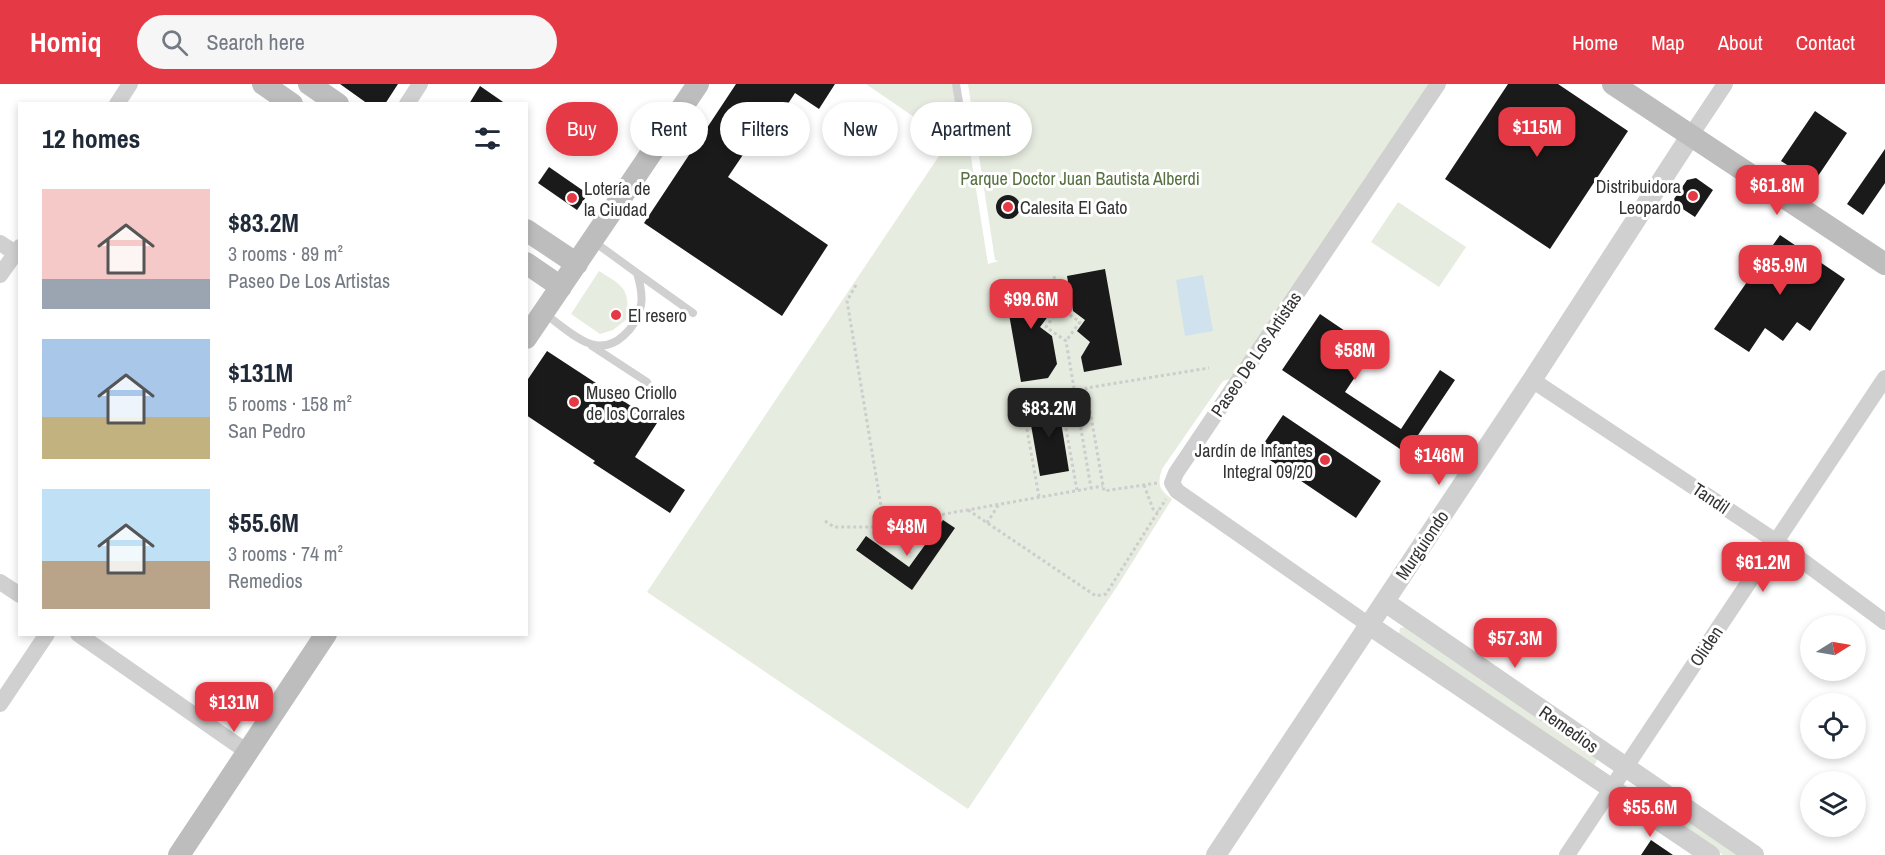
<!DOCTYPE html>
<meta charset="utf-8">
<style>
:root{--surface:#fff;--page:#f6f6f7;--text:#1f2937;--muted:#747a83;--accent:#e63946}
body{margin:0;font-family:"Archivo Narrow",sans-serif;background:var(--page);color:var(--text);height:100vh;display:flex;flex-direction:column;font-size:22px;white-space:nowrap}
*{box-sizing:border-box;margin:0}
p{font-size:20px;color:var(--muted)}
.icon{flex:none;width:33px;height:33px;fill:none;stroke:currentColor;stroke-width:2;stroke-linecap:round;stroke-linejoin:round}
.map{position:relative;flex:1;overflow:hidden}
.details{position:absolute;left:18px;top:18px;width:510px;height:534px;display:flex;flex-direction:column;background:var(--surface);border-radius:0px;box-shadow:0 3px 9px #0003}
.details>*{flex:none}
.top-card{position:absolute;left:546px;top:18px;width:570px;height:54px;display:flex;gap:12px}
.needle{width:39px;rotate:79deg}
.tools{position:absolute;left:1800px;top:531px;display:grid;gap:12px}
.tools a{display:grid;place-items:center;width:66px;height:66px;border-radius:50%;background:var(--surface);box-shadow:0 3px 9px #0003;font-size:30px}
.price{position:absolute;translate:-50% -51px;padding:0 14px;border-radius:12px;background:var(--accent);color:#fff;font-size:20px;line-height:39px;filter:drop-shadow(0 2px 3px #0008)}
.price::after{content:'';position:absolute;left:50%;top:36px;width:18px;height:14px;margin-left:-9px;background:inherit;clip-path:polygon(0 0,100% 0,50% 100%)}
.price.current{background:#222;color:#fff}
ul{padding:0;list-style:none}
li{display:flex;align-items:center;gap:18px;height:150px;padding:0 24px}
li span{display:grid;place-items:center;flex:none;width:168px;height:120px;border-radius:0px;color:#555}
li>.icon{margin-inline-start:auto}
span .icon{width:72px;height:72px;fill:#fffc;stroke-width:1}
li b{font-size:26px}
h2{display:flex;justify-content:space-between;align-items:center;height:72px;padding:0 24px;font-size:26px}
.tag{padding:0 21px;border-radius:27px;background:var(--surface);box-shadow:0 3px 9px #0003;font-size:21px;line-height:54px}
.tag.current{background:var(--accent);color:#fff}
header{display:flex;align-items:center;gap:36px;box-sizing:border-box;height:84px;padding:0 30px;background:var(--accent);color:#fff}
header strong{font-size:28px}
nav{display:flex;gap:33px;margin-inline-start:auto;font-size:21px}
.search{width:420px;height:54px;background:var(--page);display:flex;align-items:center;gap:15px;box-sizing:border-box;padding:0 21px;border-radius:33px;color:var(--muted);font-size:22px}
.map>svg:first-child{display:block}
.green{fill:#e6ecdf}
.water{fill:#cfe2ee}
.building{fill:#1a1a1a}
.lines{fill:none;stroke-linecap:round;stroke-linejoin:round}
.path{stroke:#cdcdcd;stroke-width:3;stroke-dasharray:3 3;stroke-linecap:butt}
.service{stroke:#d0d0d0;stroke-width:8}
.minor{stroke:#d0d0d0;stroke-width:16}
.tertiary{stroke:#d0d0d0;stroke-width:20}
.secondary{stroke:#bdbdbd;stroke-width:22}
.poi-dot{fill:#e63946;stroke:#fff;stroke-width:2}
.labels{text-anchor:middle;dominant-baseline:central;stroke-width:6;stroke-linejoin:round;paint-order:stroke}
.park-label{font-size:18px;fill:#56703f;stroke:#fff}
.poi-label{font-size:18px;fill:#333;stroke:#fff;text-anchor:start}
.street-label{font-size:18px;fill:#333;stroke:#fff}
</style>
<header>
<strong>Homiq</strong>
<div class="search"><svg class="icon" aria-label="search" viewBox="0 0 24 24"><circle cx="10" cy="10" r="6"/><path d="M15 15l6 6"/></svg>Search here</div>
<nav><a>Home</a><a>Map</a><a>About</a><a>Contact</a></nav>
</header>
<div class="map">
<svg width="1885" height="771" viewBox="0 0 1885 771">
<rect width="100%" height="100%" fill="#fff"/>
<path class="green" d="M866 0H952L966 42 988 180 999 177 995 176 968 0H1432L1230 295 1223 297 1162 385C1157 401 1159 405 1172 415L1120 498 968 725 647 508 949 57Z
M1398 118 1466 163 1439 203 1371 158Z
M599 187C623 202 630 204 627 235L613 246 600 250 571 230Z
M1406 543 1598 674 1594 682 1399 551 1400 544Z
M1643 706 1748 771H1723L1643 717 1640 711Z"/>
<path class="water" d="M1203 191 1213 247 1185 252 1176 196Z"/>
<path class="building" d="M340 0H398L385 20H368Z
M736 0H835L819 25 795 9 769 49 761 44 728 93 828 161 782 232 644 139Z
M1508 0H1558L1628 47 1550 165 1445 95Z
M480 2 506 20H469Z
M1815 27 1847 49 1814 98 1781 77Z
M1885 65V99L1863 131 1847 120Z
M549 83 588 110 577 126 538 99Z
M1696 94 1713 106 1695 133 1672 118 1687 96Z
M996 123a12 12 0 1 1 24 0a12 12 0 1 1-24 0Z
M1780 151 1845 195 1810 247 1797 238 1783 257 1765 244 1749 268 1714 245Z
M1105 185 1122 281 1084 288 1081 273 1090 258 1077 247 1085 236 1073 227 1067 192Z
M1042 195 1049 231 1040 243 1052 252 1057 280 1048 294 1021 298 1004 202Z
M1320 230 1373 266 1345 308 1401 345 1440 286 1455 296 1406 369 1282 286Z
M547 267 657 339 635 373 685 406 670 429 593 379 595 377 526 331V298Z
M1058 319 1069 387 1040 392 1028 324Z
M1283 331 1381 397 1356 434 1258 368Z
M943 436 955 444 912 506 856 466 866 452 909 483Z
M1651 756 1673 771H1641Z"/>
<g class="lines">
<path class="path" d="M1054 192 1060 224 1046 243 1066 257 1091 404
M856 201 847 217 884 440
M1060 224 1080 238 1066 257
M1157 399 1104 407 1086 304 1209 284
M1144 401 1153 425 1158 428
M1039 413 1021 312 1059 306 1077 406
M968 426 1096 512 1106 510 1166 415
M825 437 834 443H871L1103 402
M904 437 910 473
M987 439 999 420"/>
<path class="service" d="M956 0 963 43
M637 189 693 229
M544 229C558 239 575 255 591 260 615 268 637 243 641 221 643 210 640 199 637 189L593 157
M592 262 647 298"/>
<path class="minor" d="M117 20 130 0
M407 20 420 0
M1691 51 1725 0
M0 159 20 172
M0 191 20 163
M1532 296 1777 458 1885 538
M0 498 20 511
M1369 541 1177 407 1172 399 1176 389 1438 0
M78 550 246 667
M0 620 47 550
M1567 771 1885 294"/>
<path class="tertiary" d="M1385 518 1754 771
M1369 541 1710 771
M1216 771 1532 296 1691 51"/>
<path class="secondary" d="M263 0 292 20
M309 0 338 20
M1613 0 1885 180
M526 146 577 180
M526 179 561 203
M526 254 698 0
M179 771 326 550"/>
</g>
<g class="poi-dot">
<circle cx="1693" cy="112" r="6"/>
<circle cx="572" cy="114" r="6"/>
<circle cx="1008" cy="123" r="6"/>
<circle cx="616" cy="231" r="6"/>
<circle cx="574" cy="318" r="6"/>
<circle cx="1325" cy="376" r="6"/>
</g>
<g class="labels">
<g class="park-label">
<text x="1080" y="94">Parque Doctor Juan Bautista Alberdi</text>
</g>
<g class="poi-label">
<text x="1681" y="102" text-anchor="end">Distribuidora<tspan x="1681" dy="21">Leopardo</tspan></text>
<text x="584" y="104">Lotería de<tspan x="584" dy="21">la Ciudad</tspan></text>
<text x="1020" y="123">Calesita El Gato</text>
<text x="628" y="231">El resero</text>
<text x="586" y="308">Museo Criollo<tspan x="586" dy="21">de los Corrales</tspan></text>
<text x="1313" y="366" text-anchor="end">Jardín de Infantes<tspan x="1313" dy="21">Integral 09/20</tspan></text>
</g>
<g class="street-label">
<text transform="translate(1256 270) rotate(-56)">Paseo De Los Artistas</text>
<text transform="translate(1711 414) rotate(34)">Tandil</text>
<text transform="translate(1422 461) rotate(-56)">Murguiondo</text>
<text transform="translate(1706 562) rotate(-56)">Oliden</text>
<text transform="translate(1569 645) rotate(35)">Remedios</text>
</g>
</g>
</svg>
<div class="tools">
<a><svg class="needle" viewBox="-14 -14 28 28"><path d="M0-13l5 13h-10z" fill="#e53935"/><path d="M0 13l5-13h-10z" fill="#747a83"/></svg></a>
<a><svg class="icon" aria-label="locate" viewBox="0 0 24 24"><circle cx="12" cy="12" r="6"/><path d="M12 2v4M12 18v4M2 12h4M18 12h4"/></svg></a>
<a><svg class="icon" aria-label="layers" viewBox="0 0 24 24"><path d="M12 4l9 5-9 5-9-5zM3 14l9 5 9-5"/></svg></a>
</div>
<b class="price" style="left:1537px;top:74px">$115M</b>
<b class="price" style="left:1777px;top:132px">$61.8M</b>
<b class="price" style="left:1780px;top:212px">$85.9M</b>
<b class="price" style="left:1031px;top:246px">$99.6M</b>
<b class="price" style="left:1355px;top:297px">$58M</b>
<b class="price current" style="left:1049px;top:355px">$83.2M</b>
<b class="price" style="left:1439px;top:402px">$146M</b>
<b class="price" style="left:907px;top:473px">$48M</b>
<b class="price" style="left:1763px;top:509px">$61.2M</b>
<b class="price" style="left:1515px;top:585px">$57.3M</b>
<b class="price" style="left:234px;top:649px">$131M</b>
<b class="price" style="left:1650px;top:754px">$55.6M</b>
<div class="top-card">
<a class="tag current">Buy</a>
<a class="tag">Rent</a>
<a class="tag">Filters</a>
<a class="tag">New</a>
<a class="tag">Apartment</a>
</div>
<section class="details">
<h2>12 homes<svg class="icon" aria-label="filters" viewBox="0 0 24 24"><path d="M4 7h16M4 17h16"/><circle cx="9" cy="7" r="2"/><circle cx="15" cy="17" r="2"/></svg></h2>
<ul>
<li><span style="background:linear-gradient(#f6c9c9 75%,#9aa5b1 0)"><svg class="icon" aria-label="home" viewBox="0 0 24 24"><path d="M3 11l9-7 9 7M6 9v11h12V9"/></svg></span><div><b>$83.2M</b><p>3 rooms · 89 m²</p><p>Paseo De Los Artistas</p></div></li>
<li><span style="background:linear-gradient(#a9c7e8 65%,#c2b280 0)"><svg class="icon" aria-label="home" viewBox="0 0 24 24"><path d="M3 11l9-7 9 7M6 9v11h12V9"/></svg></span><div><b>$131M</b><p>5 rooms · 158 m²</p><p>San Pedro</p></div></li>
<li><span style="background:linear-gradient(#bfe0f5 60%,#b9a48a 0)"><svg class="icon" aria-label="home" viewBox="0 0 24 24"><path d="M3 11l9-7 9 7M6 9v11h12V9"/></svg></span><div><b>$55.6M</b><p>3 rooms · 74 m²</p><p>Remedios</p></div></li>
</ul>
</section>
</div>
